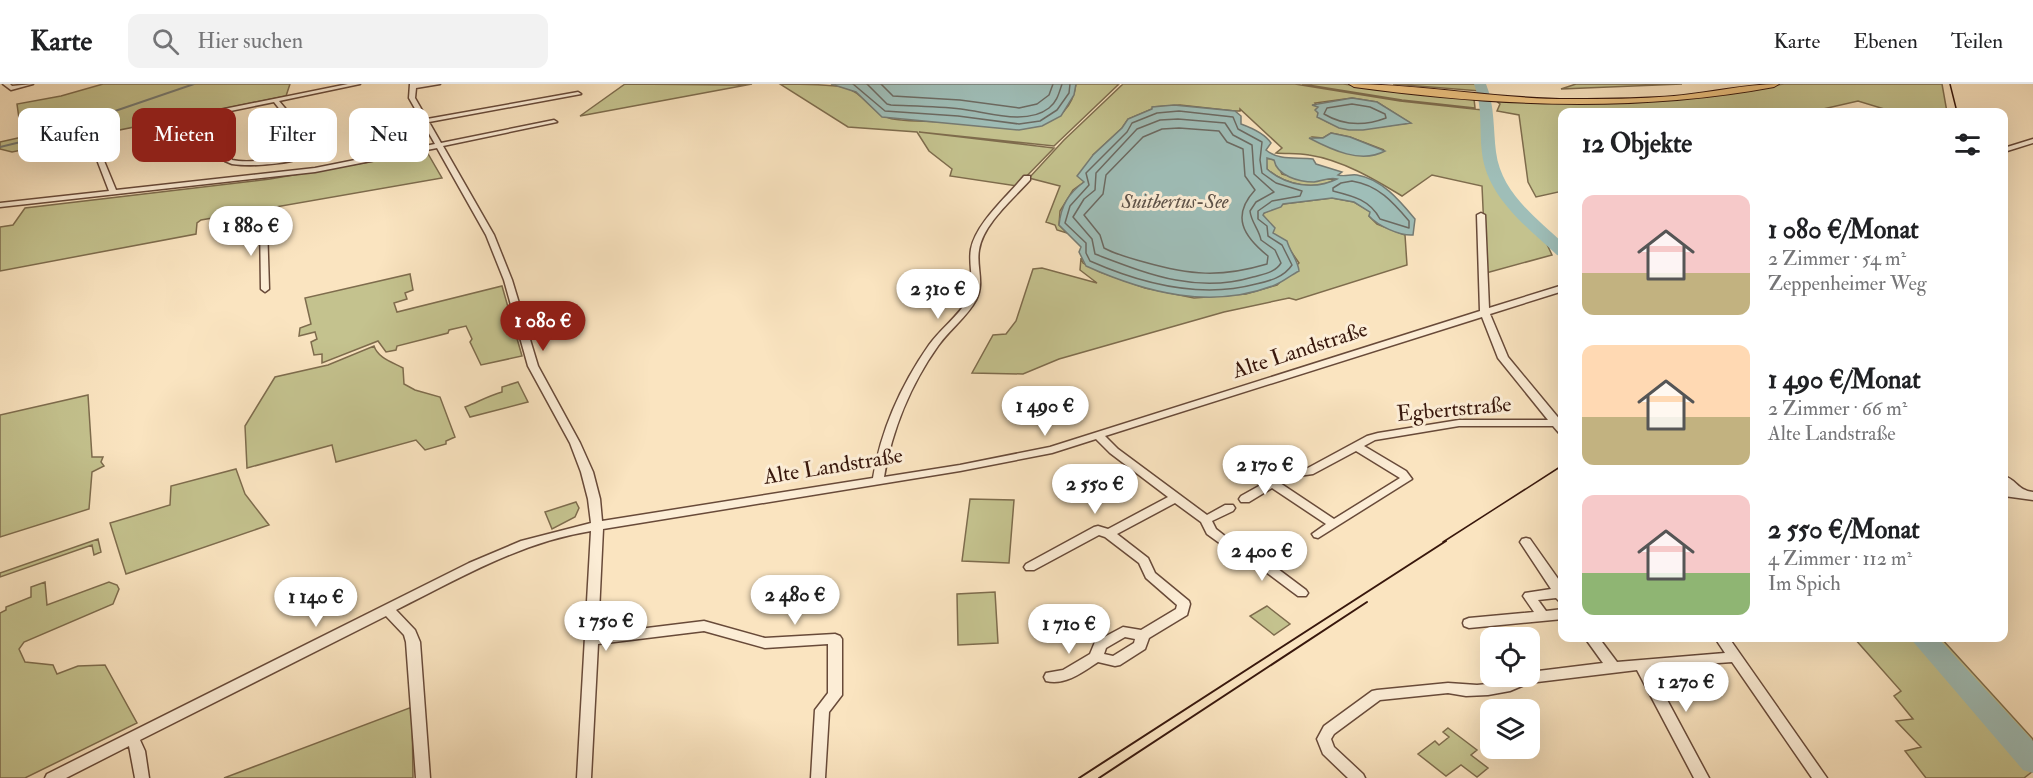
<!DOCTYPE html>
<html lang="de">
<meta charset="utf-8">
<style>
:root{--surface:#fff;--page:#f2f2f2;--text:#202124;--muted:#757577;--line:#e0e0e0;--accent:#8f2418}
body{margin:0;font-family:"IM FELL Double Pica",serif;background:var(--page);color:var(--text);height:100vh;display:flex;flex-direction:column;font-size:22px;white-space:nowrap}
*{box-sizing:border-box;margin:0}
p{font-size:20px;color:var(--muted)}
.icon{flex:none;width:33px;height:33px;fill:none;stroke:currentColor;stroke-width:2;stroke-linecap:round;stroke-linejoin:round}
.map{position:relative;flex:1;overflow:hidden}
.panel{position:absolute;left:1558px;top:24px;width:450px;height:534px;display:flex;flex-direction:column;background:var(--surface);border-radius:12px;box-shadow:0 6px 24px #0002}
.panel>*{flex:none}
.guide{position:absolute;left:18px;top:24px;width:570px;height:54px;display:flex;gap:12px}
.tools{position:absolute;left:1480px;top:543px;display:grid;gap:12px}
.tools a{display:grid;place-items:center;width:60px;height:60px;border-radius:12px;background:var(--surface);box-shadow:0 6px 24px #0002;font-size:30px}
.price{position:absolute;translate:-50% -51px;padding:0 14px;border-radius:21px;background:#fff;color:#222;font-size:20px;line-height:39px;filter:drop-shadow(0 2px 3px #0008)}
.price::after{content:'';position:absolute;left:50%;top:36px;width:18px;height:14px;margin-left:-9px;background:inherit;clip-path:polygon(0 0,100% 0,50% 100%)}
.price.current{background:var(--accent);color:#fff}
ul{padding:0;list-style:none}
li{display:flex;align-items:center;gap:18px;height:150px;padding:0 24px}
li span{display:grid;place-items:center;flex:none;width:168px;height:120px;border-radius:12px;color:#555}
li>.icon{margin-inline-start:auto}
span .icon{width:72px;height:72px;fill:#fffc;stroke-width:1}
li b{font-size:26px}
h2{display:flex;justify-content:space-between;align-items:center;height:72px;padding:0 24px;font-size:26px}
.tag{padding:0 21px;border-radius:12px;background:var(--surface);box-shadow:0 6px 24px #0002;font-size:21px;line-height:54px}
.tag.current{background:var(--accent);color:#fff}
header{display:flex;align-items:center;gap:36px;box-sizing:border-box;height:84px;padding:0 30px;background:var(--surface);border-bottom:2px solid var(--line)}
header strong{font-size:28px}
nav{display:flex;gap:33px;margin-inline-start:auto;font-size:21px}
.search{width:420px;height:54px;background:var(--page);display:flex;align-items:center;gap:15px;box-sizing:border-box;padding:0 21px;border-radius:12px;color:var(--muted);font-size:22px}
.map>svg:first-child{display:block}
.green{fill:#c4c28e;stroke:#7e6c4d;stroke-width:1.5;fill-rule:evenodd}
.water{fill:#9fbeb8;stroke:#767b73;stroke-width:1.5;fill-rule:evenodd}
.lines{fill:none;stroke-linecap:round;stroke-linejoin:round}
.shore{stroke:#6c6a62;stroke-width:1.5}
.stream{stroke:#767b73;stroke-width:2}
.river{fill:#9fbeb8;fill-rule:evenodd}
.street-casing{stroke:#684a39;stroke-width:3}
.highway-casing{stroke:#38170c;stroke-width:2}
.street{fill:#fcedd6;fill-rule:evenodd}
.highway{fill:#edc280;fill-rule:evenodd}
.tram-far1{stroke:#38170c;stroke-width:1.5}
.tram{stroke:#38170c;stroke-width:2}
.labels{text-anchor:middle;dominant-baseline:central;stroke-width:6;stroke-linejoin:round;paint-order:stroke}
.far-water-label{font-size:20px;font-style:italic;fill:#5c5148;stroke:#fcedd6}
.street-label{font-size:22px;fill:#38170c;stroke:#fcedd6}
</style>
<header>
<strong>Karte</strong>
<div class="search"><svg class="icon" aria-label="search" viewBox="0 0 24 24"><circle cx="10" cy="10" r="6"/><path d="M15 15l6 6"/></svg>Hier suchen</div>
<nav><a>Karte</a><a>Ebenen</a><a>Teilen</a></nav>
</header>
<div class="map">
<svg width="2033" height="694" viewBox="0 0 2033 694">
<rect width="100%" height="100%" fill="#fae4c0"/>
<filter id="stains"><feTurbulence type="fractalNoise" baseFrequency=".00333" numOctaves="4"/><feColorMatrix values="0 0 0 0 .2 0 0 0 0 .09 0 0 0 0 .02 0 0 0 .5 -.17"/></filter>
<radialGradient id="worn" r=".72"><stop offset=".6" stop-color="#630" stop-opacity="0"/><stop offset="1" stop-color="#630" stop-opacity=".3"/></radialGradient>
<path class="green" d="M103 0H290L286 12 12 68 0 65V58L40 49 20 42 17 20 61 12Z
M625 0 735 1 752 0 580 32Z
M780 0C802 0 824 0 844 3 863 8 871 28 889 34 901 38 933 37 948 38 990 41 1068 61 1076 0H1119L1054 62 919 48 1054 64 1017 102 950 92 952 85 929 67 917 48 848 43Z
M1123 0H1295L1400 17 1483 26 1489 87 1497 104 1546 155 1545 156 1552 171 1486 189 1482 102 1432 91 1402 112C1374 95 1342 76 1309 71 1298 69 1287 70 1276 69L1282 64 1240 25V27H1235L1180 21 1153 23 1152 25 1128 35 1122 44 1093 71 1084 98 1073 106 1060 127 1059 141 1067 149 1057 146 1055 141 1046 138 1060 102 1029 94 1064 56ZM1352 14 1377 18 1410 39C1377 42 1346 54 1318 32V23L1315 19ZM1331 49 1350 53 1384 66C1352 69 1340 72 1313 53L1323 54Z
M1302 0H1343L1474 15 1475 24 1402 16Z
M1393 0H1478L1480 7Z
M1576 0H1682L1561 5Z
M1784 0H1942L1947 28H1894L1858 17 1810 28H1563V107L1536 113 1528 98 1519 31 1497 27 1500 20 1495 16 1633 18Z
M427 68 442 94 201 136 197 139 196 150 0 187V143L13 141 25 124 270 95Z
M1266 74 1275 76 1282 90 1309 97 1337 94C1317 108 1285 101 1267 85Z
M1332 114 1354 118 1371 128 1369 132 1377 140 1405 151 1407 181 1296 216 1289 214 1224 228 1059 275 1023 290 972 289 993 251 1006 250 1016 237 1033 185 1042 184 1097 199 1080 186 1081 174 1083 179 1100 188 1145 204 1194 214 1246 210 1277 201 1299 179 1288 163 1273 149 1263 131 1264 129 1283 120Z
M410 190 413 206 405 209 407 215 394 219 397 228 502 202 522 272 481 281 470 258 472 255 466 242 449 246 448 249 397 262 396 266 386 268 378 257 322 279V270L314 271 311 258 317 255 315 248 299 252 300 244 311 240 305 214Z
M374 262C378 274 392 278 403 284L404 300 415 306 440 313 455 353 446 357V360L425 366 416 356 336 378 332 361 247 384 245 342 275 293 328 281Z
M518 298 528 318 470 333 465 323C478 318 488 312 502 308V303Z
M88 311 92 373H103L101 378 104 382 92 388 89 425 0 453V331Z
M236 385 245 410 269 441 126 490 110 439 170 421 171 402Z
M970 415 1014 416 1009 479 962 477Z
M576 418 579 424 575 433 552 445 545 428Z
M98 455 101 468 94 471 92 461 0 493V489Z
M45 498 47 521 109 498 117 501 119 505 113 520 24 558 19 565 25 578 53 581 57 590 78 582 105 581 137 639 25 694H0V529L6 526V523L31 513V503Z
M995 508 998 559 958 561 957 510Z
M1267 522 1290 540 1274 551 1250 532Z
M1854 554H1941L2033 655V687L2024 694H1926L1905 667 1921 663 1896 637 1913 635 1894 612 1901 607Z
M412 623 413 694H224Z
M1448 644 1477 666 1471 671 1488 684 1477 693 1461 681 1446 692 1418 670 1435 657 1439 661 1449 653 1443 648Z"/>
<path class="water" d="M831 0H1076L1074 11 1061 32 1042 42 1019 46 882 33 856 8Z
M1352 14 1377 18 1411 39 1363 46H1349L1339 44 1317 33 1318 29 1315 26 1318 23 1312 21Z
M1174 21 1235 27 1241 32V40C1252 44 1265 50 1271 59L1266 66C1279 77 1297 73 1313 75L1316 80 1342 88 1338 91C1345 93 1350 90 1357 91 1382 95 1400 117 1415 135L1413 151C1400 152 1378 142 1369 132L1370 128 1354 118 1332 114 1283 120 1281 123 1264 129 1263 131 1275 144 1273 149 1287 157C1290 168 1298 176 1299 187 1291 191 1283 198 1275 201 1212 226 1146 209 1086 182L1079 168 1081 163 1059 141C1061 121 1069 109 1084 98L1077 92 1093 71 1122 44 1128 35 1152 25V23ZM1267 74 1274 76C1277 92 1299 98 1314 98 1322 97 1329 93 1337 95 1315 106 1286 102 1267 85Z
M1331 49 1350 53 1385 67C1361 80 1332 66 1309 54H1323Z"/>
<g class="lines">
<path class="shore" d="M853 0 885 27 958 32 1019 40 1040 37 1057 26 1069 9 1070 0
M867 0 887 20 891 21C914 22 938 22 961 25 987 28 1026 42 1049 24 1057 18 1059 9 1062 0
M881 0 893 12 960 16 1019 24 1037 20 1049 11 1053 0
M1352 20 1370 23 1385 30 1386 34C1365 42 1344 42 1324 30L1327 24Z
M1179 27 1233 33 1238 45 1262 58 1260 76 1262 89 1276 99 1302 107 1300 112 1272 117 1258 127V135L1267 142 1268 152 1282 161 1292 181C1284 193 1270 197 1256 200 1200 215 1142 200 1090 177L1086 169V159L1065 139 1070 122 1089 101 1086 89 1127 48 1132 39 1157 29Z
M1178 35 1225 39 1233 51 1252 61 1254 90 1274 108 1256 118 1250 127C1251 138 1259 145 1261 156L1275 166 1281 179C1275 189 1263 190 1253 193 1196 210 1148 190 1095 170L1092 155 1073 133 1084 115 1095 106 1096 89 1137 45 1160 36Z
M1179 44 1219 47 1227 58 1243 65 1245 92 1255 106C1231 132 1243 152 1268 172L1267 180C1220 194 1190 191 1144 178 1130 174 1117 171 1104 164L1100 151 1084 131 1103 110 1106 91 1143 53 1162 45Z
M1352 97C1378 101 1393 118 1409 137V144L1380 135C1370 116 1353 112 1333 107V104L1341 99Z"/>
<path class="stream" d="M0 63 33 55 194 0"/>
<path class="river" d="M1474 0H1486C1495 22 1493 45 1496 68 1501 108 1535 133 1563 159V173L1557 171C1527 143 1487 113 1482 69 1479 45 1483 23 1474 0Z
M1910 554H1938L2033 657V689L2023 686Z"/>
<g class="street-casing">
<path id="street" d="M3 0H10L12 2 33 0 11 6Z
M348 0H360L279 17 316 61 318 66C300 80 254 83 232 80L225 77 200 33 158 41 155 39ZM274 18 311 65C295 74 249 80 232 76L206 32Z
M410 0H440L416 4 415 14 427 35 578 8 581 10 429 38 441 59 554 36 557 38 443 62 494 151 512 196 538 282 580 359 593 388 600 415 602 437 873 394C881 346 901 301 929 261 941 244 958 233 968 215 976 199 968 182 971 165 976 139 1007 113 1024 92H1030V96C1013 115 983 140 979 166 976 183 985 199 976 216 967 233 950 245 938 262 911 300 892 346 884 393L960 381 1050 363 1480 227 1477 131 1481 129 1485 131 1489 224 1563 201V207L1490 230 1508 273 1561 337 1563 340V350L1559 349 1553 342H1459L1375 356 1364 362 1406 387 1412 395 1318 454 1314 453 1312 450 1326 440 1272 404 1249 418H1241L1239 415 1241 412 1284 388 1306 385 1367 352 1378 349 1459 336H1548L1498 274 1482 233 1105 352 1118 365 1207 431 1225 421H1233L1235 424 1233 427 1212 437 1216 445 1235 460 1233 463H1225L1207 450 1201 438 1175 419 1117 450 1148 474 1155 489 1189 517 1190 520 1187 531 1149 554 1145 565 1120 581 1115 582 1098 578C1083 588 1065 602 1046 597L1044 593 1046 589 1063 586 1090 570 1095 558 1123 543 1141 546 1176 525 1177 521 1146 494 1139 479 1105 453 1099 451 1034 486H1026L1024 483 1026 480 1094 443 1098 442 1108 445 1168 413 1110 369 1096 355 1052 369 960 387 603 445 598 550 704 537 765 554 835 550 840 552 842 555V611L829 628 825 694H811L815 626 828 609V560L765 564 704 547 598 560 591 694H577L591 447C521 458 458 495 396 526L415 546 420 558 430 694H416L406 558 404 551 386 532 140 656 145 667 149 694H135L129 662 66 694H45L47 690 469 479 521 457 591 439 588 415 581 388 570 359 528 282 504 196 486 151 437 64 315 88 0 123V119L109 107 89 55 92 53 95 55 116 106 315 84 435 60 409 14ZM1356 367 1400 394 1334 435 1280 399 1291 393 1313 390ZM1125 553 1135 555 1134 559 1113 572 1104 570 1106 564Z
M2033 55V59L2004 68V64Z
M260 138H266L267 140 269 205 265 208 261 205Z
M2004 392C2017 396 2017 406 2033 408V416L2004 412V404L2008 405 2004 401Z
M1526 454 1530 455 1561 499 1563 503V518L1559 517 1556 514 1538 516 1546 527 1563 525V535L1469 544 1464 542 1463 539 1464 536 1469 534 1534 528 1523 512 1525 509 1551 505 1520 458 1522 455Z
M1238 463 1252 471 1262 473 1306 506 1308 509 1306 512H1298C1284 502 1271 491 1257 482 1248 475 1240 477 1232 467L1234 464Z
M1585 554H1599L1617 578 1725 569 1715 554H1729L1827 694H1812L1732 578 1650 584 1709 694H1694L1637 586 1529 599 1510 607 1488 611 1466 612 1448 609 1380 616 1334 650 1331 655 1334 663 1363 690 1365 694H1348L1323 670 1317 655 1324 642 1372 607 1377 606 1448 599 1477 601 1499 599 1517 592H1530V588L1603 579Z"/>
</g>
<g class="highway-casing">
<path id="highway" d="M1349 0C1422 0 1495 15 1569 15 1604 15 1639 15 1674 12 1709 9 1744 0 1779 0L1774 3C1634 29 1494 22 1354 3Z"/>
</g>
<use href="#street" class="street"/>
<use href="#highway" class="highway"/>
<path class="tram-far1" d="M1950 0 1957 28
M1443 458 1563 381"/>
<path class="tram" d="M1079 694 1446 457
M1099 694 1367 518"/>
</g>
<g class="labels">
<g class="far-water-label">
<text x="1175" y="117">Suitbertus-See</text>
</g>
<g class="street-label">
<text transform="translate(1300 266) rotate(-18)">Alte Landstraße</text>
<text transform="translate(1454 325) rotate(-5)">Egbertstraße</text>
<text transform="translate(833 382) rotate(-9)">Alte Landstraße</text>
</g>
</g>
<rect width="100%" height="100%" filter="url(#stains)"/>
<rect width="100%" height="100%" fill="url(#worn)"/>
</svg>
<div class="tools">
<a><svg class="icon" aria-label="locate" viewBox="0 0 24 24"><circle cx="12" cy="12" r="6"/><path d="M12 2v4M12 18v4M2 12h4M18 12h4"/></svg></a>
<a><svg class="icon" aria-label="layers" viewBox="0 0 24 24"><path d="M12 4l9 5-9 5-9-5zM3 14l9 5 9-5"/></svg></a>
</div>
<b class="price" style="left:251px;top:173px">1 880 €</b>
<b class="price" style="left:938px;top:236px">2 310 €</b>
<b class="price current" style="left:543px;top:268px">1 080 €</b>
<b class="price" style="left:1045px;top:353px">1 490 €</b>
<b class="price" style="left:1265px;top:412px">2 170 €</b>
<b class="price" style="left:1095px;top:431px">2 550 €</b>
<b class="price" style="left:1262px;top:498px">2 400 €</b>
<b class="price" style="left:795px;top:542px">2 480 €</b>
<b class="price" style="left:316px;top:544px">1 140 €</b>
<b class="price" style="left:606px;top:568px">1 750 €</b>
<b class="price" style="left:1069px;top:571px">1 710 €</b>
<b class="price" style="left:1686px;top:629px">1 270 €</b>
<div class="guide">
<a class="tag">Kaufen</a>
<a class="tag current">Mieten</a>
<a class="tag">Filter</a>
<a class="tag">Neu</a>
</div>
<section class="panel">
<h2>12 Objekte<svg class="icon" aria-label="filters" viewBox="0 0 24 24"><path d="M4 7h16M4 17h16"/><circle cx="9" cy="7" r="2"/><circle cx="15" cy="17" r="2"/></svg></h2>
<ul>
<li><span style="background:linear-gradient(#f6c9c9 65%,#c2b280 0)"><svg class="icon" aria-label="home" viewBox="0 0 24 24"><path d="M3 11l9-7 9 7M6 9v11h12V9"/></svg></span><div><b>1 080 €/Monat</b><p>2 Zimmer · 54 m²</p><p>Zeppenheimer Weg</p></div></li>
<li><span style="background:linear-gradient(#ffd9b3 60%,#c2b280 0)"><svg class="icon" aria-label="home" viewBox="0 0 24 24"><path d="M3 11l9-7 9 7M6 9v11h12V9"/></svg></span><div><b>1 490 €/Monat</b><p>2 Zimmer · 66 m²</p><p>Alte Landstraße</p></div></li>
<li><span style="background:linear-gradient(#f6c9c9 65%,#8fb573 0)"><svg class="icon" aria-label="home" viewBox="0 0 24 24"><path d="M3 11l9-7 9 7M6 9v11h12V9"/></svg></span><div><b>2 550 €/Monat</b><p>4 Zimmer · 112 m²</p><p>Im Spich</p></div></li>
</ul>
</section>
</div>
